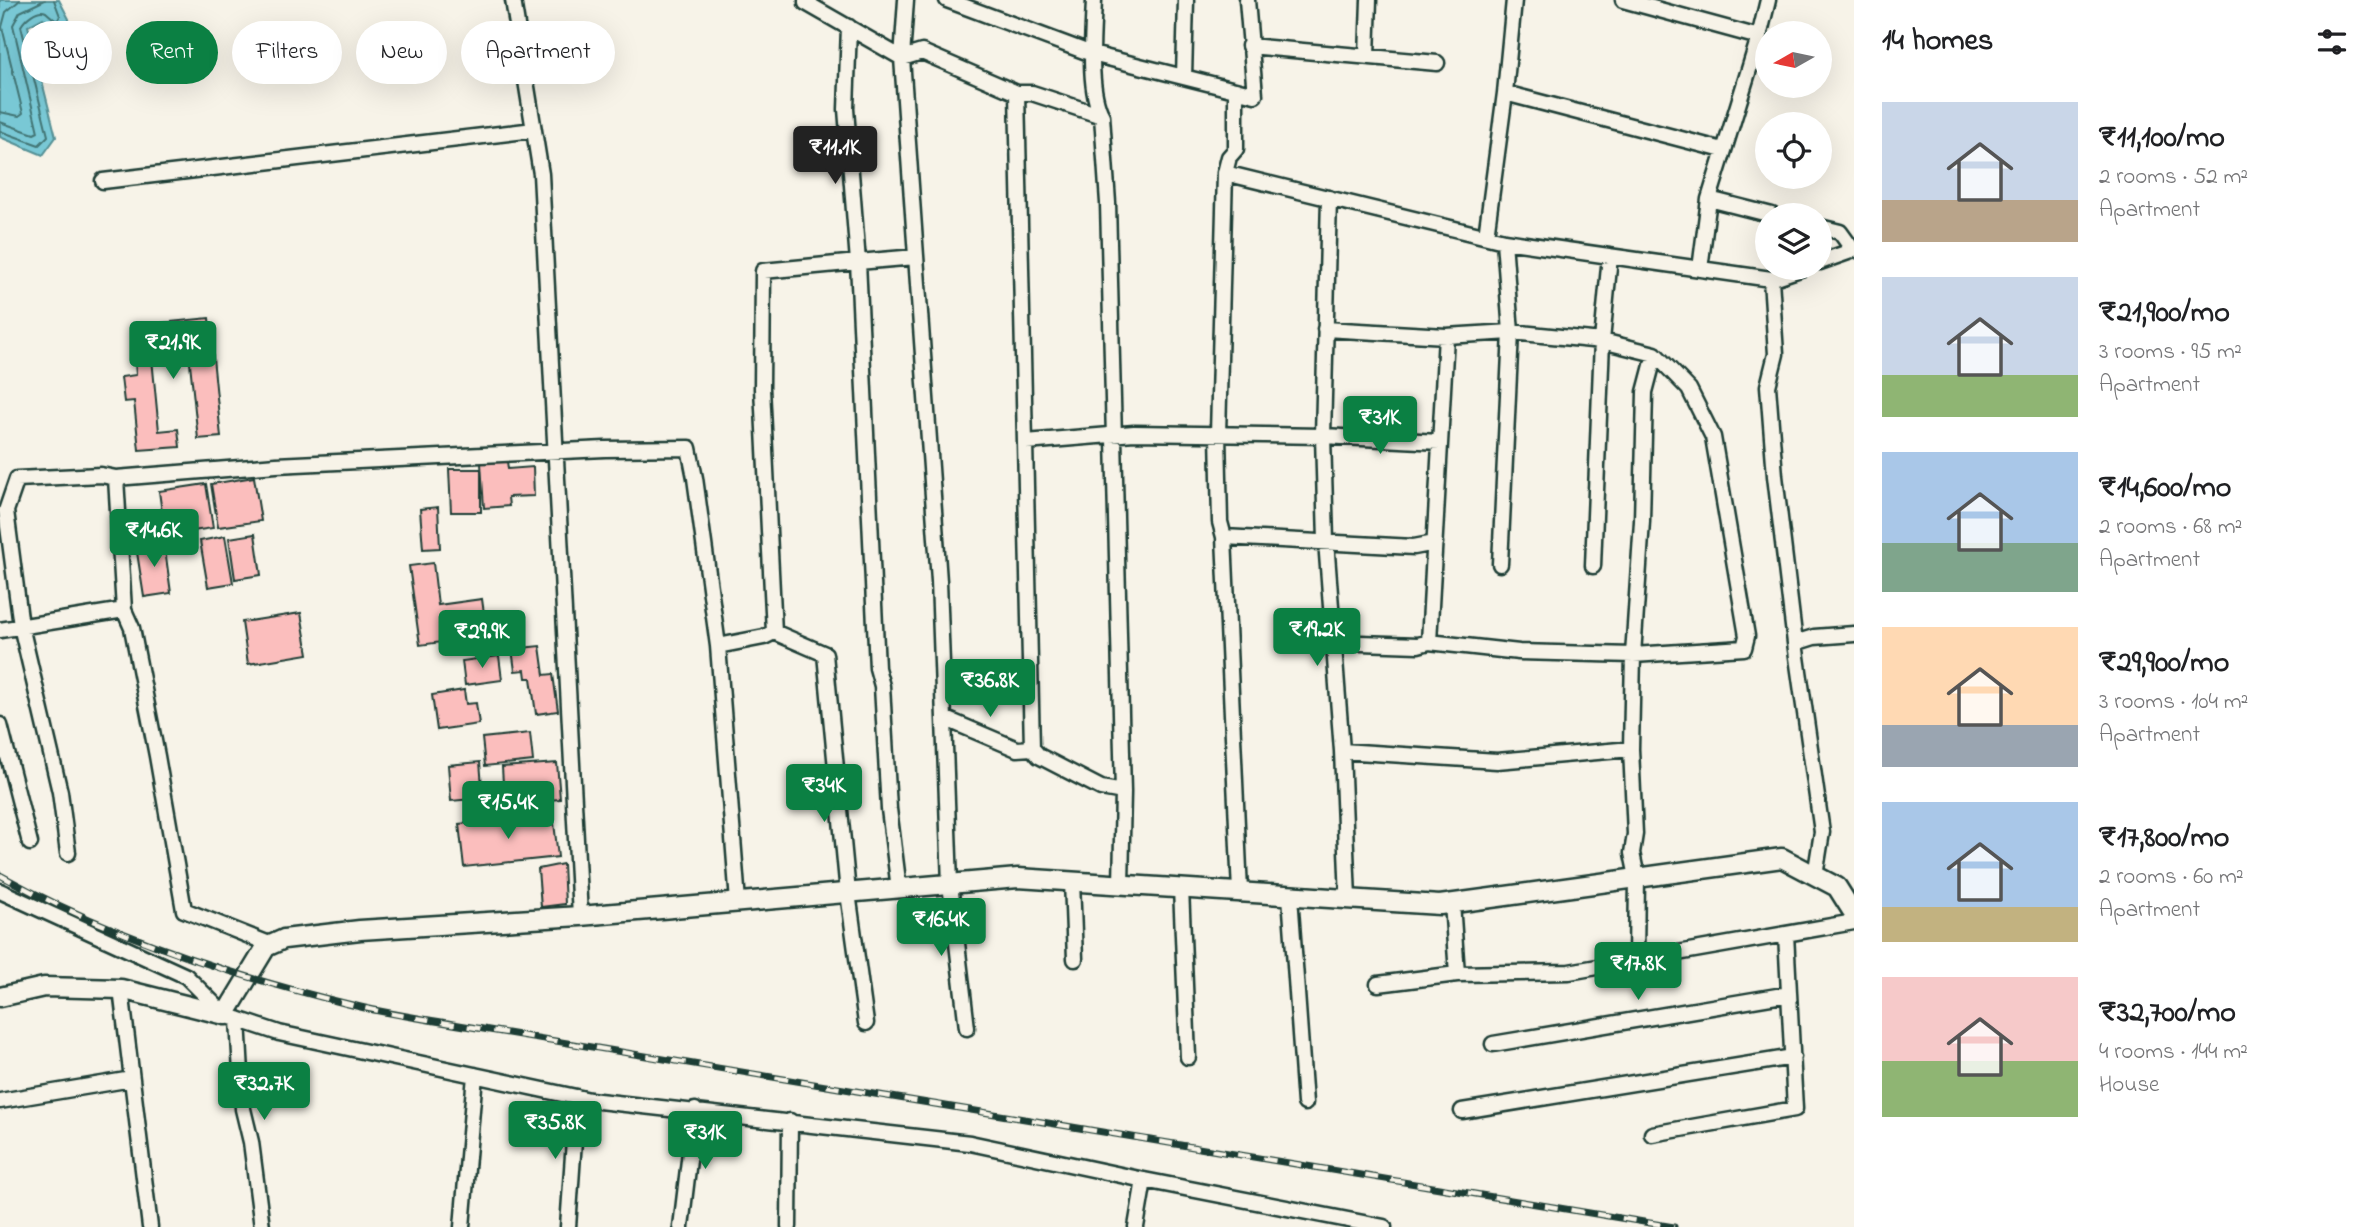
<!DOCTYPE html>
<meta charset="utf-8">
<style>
:root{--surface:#fff;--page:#f2f2f2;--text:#202124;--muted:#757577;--accent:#0b8043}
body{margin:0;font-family:"Indie Flower",sans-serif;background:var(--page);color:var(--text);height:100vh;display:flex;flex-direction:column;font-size:26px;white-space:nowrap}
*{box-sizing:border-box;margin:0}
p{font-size:23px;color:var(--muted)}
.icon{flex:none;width:38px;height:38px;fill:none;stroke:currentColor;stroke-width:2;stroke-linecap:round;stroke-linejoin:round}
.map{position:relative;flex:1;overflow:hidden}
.panel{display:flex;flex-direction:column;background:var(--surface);width:525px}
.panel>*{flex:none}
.hud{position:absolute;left:21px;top:21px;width:665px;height:63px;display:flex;gap:14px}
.needle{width:46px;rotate:261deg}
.buttons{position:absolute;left:1755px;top:21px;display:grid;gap:14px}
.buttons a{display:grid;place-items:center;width:77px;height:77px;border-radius:50%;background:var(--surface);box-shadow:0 7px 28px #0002;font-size:35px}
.price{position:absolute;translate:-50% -60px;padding:0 16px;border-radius:7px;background:var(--accent);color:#fff;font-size:23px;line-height:46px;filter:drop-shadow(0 2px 4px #0008)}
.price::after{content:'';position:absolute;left:50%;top:42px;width:21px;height:16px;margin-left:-10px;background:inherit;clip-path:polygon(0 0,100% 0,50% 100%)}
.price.active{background:#222;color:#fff}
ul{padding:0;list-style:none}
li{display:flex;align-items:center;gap:21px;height:175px;padding:0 28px}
li span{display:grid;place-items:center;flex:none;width:196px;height:140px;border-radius:0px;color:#555}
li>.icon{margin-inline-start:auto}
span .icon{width:84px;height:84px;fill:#fffc;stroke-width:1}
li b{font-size:30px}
h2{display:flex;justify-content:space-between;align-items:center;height:84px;padding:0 28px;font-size:30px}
.tag{padding:0 24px;border-radius:32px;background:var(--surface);box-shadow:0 7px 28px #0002;font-size:24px;line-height:63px}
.tag.active{background:var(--accent);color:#fff}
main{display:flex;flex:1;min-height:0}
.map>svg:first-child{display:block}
.water{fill:#79c8d5;stroke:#559095;stroke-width:2}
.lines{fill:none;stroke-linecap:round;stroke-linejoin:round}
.shore{stroke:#437574;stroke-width:2}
.building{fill:#fbbebd;stroke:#1f3d34;stroke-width:2}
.minor-casing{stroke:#1f3d34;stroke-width:19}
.tertiary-casing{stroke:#1f3d34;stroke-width:23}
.minor{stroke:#f7f3e8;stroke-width:14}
.tertiary{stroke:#f7f3e8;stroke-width:18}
.rail-casing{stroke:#1f3d34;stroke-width:7}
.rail{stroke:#f7f3e8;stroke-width:4.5;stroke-dasharray:13;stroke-linecap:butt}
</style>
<main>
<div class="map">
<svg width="1854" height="1227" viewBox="0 0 1854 1227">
<rect width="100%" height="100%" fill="#f7f3e8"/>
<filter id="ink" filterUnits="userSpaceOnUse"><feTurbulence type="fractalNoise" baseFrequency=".0143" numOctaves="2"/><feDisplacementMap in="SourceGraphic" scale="14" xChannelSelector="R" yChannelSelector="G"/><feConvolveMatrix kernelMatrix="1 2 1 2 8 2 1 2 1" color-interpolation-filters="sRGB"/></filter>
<g filter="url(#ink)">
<path class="water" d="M0 0H59L69 19 68 45 43 18 28 26 56 137 43 155 0 137Z"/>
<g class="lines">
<path class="shore" d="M0 112 19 116 23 113 2 27 6 12 20 0
M0 122 34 134 38 132 13 25 20 12 45 0
M0 131 39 145 48 136 21 26C25 19 37 8 46 12 47 13 54 19 55 20H58L60 16 54 0"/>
</g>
<path class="building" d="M209 318 221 437 198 439 188 344 151 348 159 431 178 429 180 447 139 450 134 401 124 402 121 377 136 375 132 326Z
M507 461 508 469 533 467 534 496 508 497 509 506 484 508 481 463Z
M449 469H481V512H451Z
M254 477 261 521 218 527 211 484Z
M206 484 213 528 165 535 159 491Z
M438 507 440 548 423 549 420 509Z
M255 534 261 575 235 579 229 538Z
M225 536 233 583 208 587 200 541Z
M164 542 171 593 144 597 136 546Z
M433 563 438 605 482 599 487 636 420 645 409 566Z
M301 613 308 654 248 664 242 622Z
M540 646 544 675 553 674 558 711 536 714 531 678H526L525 670 515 671 512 649Z
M499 656 502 680 465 685 462 661Z
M464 690 466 704 476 703 479 724 437 730 432 695Z
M530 733 533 761 485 766 482 738Z
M480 762 483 798 451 801 448 765Z
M557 763 560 799 548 800 547 786 537 787 538 797 530 798 531 809 517 810 516 800 504 801 502 767Z
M553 814 558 857 464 867 459 824Z
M563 864 565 904 541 907 538 869Z"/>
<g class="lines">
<g class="minor-casing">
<path id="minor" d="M513 0 541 174 580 916
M806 0V3L902 58 939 581 950 884 967 1028
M906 0 902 58 922 52 1017 93H1032L1102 116
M947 0 1092 54 1255 95 1247 0
M1094 0C1093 32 1087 89 1102 116L1108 203 1123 792 1121 885
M1623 0 1759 37
M849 27 846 109 858 262 916 257
M1249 46 1437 63
M1367 56 1369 0
M1184 77 1186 0
M1236 90V149L1229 157 1225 173 1218 434 1220 522 1224 537 1240 892
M1017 93 1032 748 1039 756 1101 788 1123 792
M1505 93 1723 150
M1225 173 1504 241 1771 279 1803 268
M103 181 534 130
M1329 198 1323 436 1326 541 1342 751 1348 899
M1709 199 1772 215
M1820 227 1840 232 1853 250
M1486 236 1505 93 1514 0
M1820 262 1854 250
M1700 269 1709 199 1759 37 1768 0
M1771 279 1776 354 1768 386 1775 476 1795 643
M1325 329 1446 336 1511 332 1602 341 1655 354 1645 392 1642 521 1633 655 1631 749 1635 834 1632 853 1637 877 1636 960
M1026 442 1134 433 1323 436 1440 442
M116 478 276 465 605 449 689 448 695 478 718 646 738 902
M1224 537 1414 547 1435 543
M1500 564 1511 332 1504 241
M1593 566 1602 341 1610 256
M0 630 124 610
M774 632 762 388 763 271 858 262 877 668 882 686 889 809 899 889
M774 632 825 654 848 893 866 1023
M1332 642 1418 645 1429 642 1519 652 1633 655 1744 648 1747 636 1713 437 1689 389 1655 354
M1429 642 1446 336
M718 646 764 637 774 632
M944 718 1017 749 1032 748
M0 725 30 843
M1342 751 1497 761 1631 749
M68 853 60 792 21 626 6 511 17 479 101 475 116 478 124 610 132 628 157 756 184 910 272 945
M1815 876 1822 832 1795 643 1814 637 1854 634
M1072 881 1075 959
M1181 888 1188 1057
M0 891 186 976 225 1015 279 1033 590 1100 970 1143 1144 1180 1384 1227
M1290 896 1305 1103
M1452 903 1457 974
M1378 984 1457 974 1569 972 1854 922
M121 989 150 1227
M238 1019 243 1109 251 1142 262 1227
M1493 1044 1789 994
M0 1101 132 1079
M1462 1111 1793 1057
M1652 1134 1795 1109 1786 934
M462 1227 475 1075
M568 1227 577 1097
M681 1227 695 1110
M789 1227 790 1121
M1136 1227 1144 1180"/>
</g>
<g class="tertiary-casing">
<path id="tertiary" d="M0 997 44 987 121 989 225 1015 266 947 284 939 360 930 580 916 1018 878 1440 905 1782 858 1837 887 1854 914"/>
</g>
<use href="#minor" class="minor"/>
<use href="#tertiary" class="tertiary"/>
<g class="rail-casing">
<path id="rail" d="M0 875C108 935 229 975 348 1004 383 1013 418 1018 453 1024L1674 1227"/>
</g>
<use href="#rail" class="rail"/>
</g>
</g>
</svg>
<div class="buttons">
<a><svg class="needle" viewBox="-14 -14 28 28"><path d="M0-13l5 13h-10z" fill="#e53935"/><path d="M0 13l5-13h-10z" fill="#757577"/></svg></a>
<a><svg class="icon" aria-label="locate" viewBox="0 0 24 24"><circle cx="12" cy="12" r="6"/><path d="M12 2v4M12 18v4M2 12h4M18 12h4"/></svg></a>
<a><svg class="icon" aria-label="layers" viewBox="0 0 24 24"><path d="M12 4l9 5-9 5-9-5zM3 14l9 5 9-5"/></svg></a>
</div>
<b class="price active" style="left:835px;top:186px">₹11.1K</b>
<b class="price" style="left:173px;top:381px">₹21.9K</b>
<b class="price" style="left:1380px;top:456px">₹31K</b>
<b class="price" style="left:154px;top:569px">₹14.6K</b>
<b class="price" style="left:1317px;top:668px">₹19.2K</b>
<b class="price" style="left:482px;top:670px">₹29.9K</b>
<b class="price" style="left:990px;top:719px">₹36.8K</b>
<b class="price" style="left:824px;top:824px">₹34K</b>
<b class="price" style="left:508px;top:841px">₹15.4K</b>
<b class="price" style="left:941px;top:958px">₹16.4K</b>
<b class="price" style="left:1638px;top:1002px">₹17.8K</b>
<b class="price" style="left:264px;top:1122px">₹32.7K</b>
<b class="price" style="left:555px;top:1161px">₹35.8K</b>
<b class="price" style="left:705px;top:1171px">₹31K</b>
<div class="hud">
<a class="tag">Buy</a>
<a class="tag active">Rent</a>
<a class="tag">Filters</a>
<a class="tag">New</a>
<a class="tag">Apartment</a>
</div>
</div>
<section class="panel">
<h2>14 homes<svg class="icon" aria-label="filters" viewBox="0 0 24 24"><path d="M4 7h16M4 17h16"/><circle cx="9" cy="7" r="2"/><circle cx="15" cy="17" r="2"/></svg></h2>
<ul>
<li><span style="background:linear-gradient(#c9d6e8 70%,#b9a48a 0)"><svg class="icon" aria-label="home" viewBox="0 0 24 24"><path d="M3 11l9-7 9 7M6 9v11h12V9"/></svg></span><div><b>₹11,100/mo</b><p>2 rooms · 52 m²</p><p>Apartment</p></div></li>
<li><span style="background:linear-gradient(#c9d6e8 70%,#8fb573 0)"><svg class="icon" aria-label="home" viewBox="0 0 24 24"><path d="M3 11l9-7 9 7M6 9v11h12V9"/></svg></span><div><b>₹21,900/mo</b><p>3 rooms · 95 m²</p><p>Apartment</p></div></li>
<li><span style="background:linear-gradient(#a9c7e8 65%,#7fa58c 0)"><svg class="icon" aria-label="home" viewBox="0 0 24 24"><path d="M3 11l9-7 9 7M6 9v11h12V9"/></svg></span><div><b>₹14,600/mo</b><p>2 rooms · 68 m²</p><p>Apartment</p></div></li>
<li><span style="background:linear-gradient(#ffd9b3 70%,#9aa5b1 0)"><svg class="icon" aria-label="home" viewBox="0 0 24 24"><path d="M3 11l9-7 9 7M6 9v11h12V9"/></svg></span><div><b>₹29,900/mo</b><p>3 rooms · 104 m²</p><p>Apartment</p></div></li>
<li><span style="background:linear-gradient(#a9c7e8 75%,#c2b280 0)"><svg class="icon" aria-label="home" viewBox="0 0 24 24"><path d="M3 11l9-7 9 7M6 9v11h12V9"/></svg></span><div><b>₹17,800/mo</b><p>2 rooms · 60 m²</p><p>Apartment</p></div></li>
<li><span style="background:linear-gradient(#f6c9c9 60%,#8fb573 0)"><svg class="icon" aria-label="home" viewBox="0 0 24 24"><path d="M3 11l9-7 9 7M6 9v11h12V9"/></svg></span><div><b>₹32,700/mo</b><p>4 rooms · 144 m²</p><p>House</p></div></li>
</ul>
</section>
</main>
